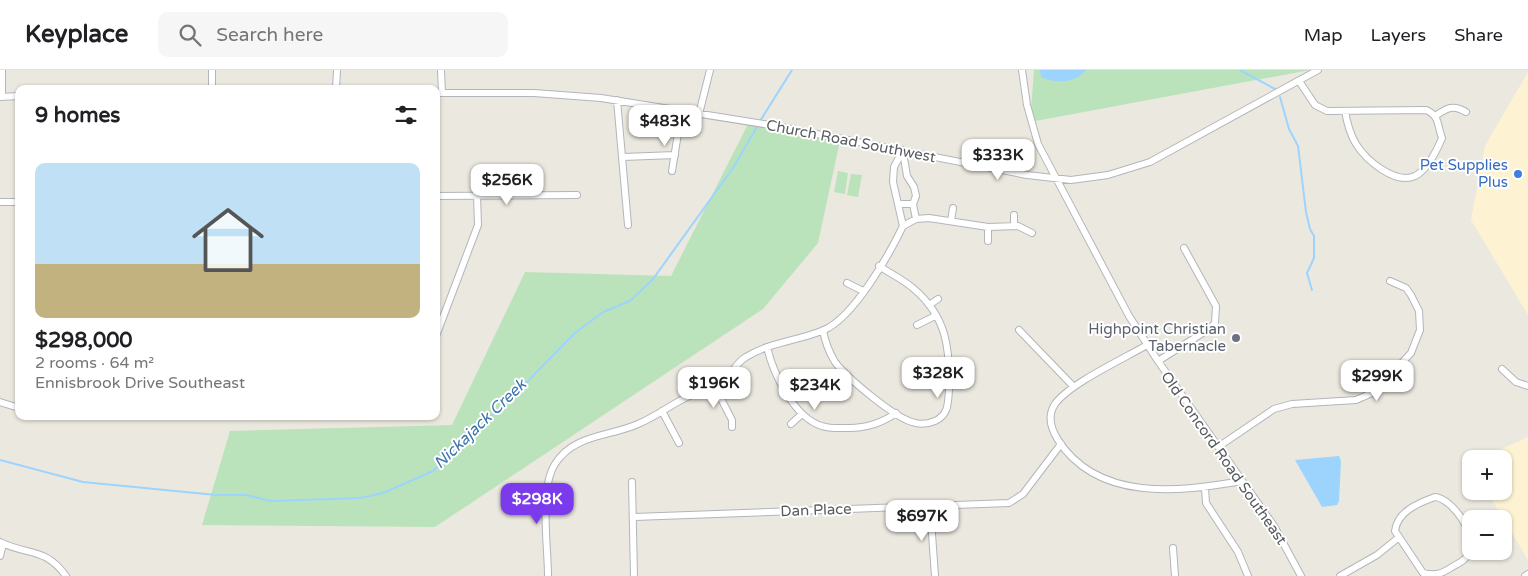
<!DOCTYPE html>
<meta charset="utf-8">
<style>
:root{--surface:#fff;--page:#f6f6f6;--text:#202124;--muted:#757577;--line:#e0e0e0;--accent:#7c3aed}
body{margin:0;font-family:"Varela Round",sans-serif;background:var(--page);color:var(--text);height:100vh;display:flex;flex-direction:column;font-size:19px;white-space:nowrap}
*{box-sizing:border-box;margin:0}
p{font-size:16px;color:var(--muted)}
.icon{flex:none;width:28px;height:28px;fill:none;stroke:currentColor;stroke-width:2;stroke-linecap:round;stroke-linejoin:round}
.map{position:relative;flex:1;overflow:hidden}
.panel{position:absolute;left:15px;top:15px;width:425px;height:335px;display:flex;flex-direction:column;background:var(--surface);border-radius:10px;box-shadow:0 1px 4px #0004}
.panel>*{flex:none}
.tools{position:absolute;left:1462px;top:380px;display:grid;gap:10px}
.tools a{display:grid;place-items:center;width:50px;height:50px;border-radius:10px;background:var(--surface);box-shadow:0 1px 4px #0004;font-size:25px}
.price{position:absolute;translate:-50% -42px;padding:0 11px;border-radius:10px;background:#fff;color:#222;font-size:16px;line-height:32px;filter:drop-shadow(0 1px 2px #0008)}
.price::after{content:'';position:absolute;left:50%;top:30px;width:15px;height:11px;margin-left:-8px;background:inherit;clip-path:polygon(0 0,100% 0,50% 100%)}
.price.current{background:var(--accent);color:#fff}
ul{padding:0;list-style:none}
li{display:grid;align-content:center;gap:10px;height:265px;padding:0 20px}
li+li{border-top:1px solid var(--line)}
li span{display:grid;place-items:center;height:155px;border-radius:10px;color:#555}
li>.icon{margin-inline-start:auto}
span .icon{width:90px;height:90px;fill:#fffc;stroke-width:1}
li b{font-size:21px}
h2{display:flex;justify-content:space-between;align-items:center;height:60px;padding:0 20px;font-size:21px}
header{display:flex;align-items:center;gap:30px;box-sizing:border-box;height:70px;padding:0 25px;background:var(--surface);border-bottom:1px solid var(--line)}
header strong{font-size:24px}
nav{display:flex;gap:28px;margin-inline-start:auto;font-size:18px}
.search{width:350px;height:45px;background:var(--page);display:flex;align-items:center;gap:12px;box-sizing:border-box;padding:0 18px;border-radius:10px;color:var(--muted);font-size:19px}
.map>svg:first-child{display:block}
.commercial{fill:#fdf3d2}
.green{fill:#bbe3bb}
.water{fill:#9dd4fe}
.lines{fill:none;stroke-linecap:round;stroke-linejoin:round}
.stream{stroke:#9dd4fe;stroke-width:2}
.minor-casing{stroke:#b2b6ba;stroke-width:8}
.minor{stroke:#fff;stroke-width:6}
.shop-dot{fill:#3f7fe0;stroke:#fff;stroke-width:2}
.worship-dot{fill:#6b7280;stroke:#fff;stroke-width:2}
.labels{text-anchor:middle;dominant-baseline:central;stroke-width:4;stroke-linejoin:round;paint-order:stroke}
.street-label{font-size:15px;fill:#585c60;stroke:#fff}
.shop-label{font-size:15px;fill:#366cbe;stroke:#fff;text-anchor:end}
.worship-label{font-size:15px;fill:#5b616d;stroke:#fff;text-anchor:end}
.water-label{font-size:16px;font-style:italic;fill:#3c74ae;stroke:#fff}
</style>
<header>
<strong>Keyplace</strong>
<div class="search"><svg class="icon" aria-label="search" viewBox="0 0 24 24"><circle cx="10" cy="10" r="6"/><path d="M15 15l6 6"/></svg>Search here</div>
<nav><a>Map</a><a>Layers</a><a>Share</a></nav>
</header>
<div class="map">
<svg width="1528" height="506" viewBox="0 0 1528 506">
<rect width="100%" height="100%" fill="#ebe8df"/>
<path class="commercial" d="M1528 2V245L1471 150 1485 76Z
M1528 367V490L1487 421H1504V389H1479Z"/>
<path class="green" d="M1034 0H1310L1030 52Z
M749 52 841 66 818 173 763 239 435 457 202 455 230 361 452 355 525 202 671 206Z
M838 101 848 103 845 124 834 122Z
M851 104 862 105 858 127 847 125Z"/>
<path class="water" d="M1040 0H1086C1077 13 1055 14 1041 7Z
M1339 386 1341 391 1339 431 1337 435 1322 437 1295 390Z"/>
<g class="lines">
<path class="stream" d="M1240 0 1275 19
M1280 27 1289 59 1298 76 1306 142 1310 159 1314 166V188L1307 203 1312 220
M760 51 792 0
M0 390 83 412 216 425H246L271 431 360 428 383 423 433 401 522 317 575 263 603 242 630 231 653 209 733 98 758 55"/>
<g class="minor-casing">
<path id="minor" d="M212 0V19
M441 0 442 23
M1022 0 1027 35 1038 74 1129 246 1158 291 1274 456 1301 506
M1299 11 1315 35 1327 41 1426 40C1440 46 1437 55 1442 68 1437 80 1427 100 1415 106 1395 115 1366 90 1356 74 1350 64 1347 53 1345 41
M336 19 337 0
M436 23H534L601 28 776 56 1027 105 1071 110 1108 105 1150 92 1318 0
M0 27 19 26
M2 27V0
M617 30 628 155
M699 44 710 0
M1435 46C1447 38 1453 34 1466 42
M903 80 894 97 893 112 903 156
M903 82 907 106 914 117 916 126 913 134 916 149
M623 87 675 85
M672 101 679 57
M436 126 577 125
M0 132H19
M898 134H913
M1014 145V156
M951 151 953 138
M988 171V157
M847 213 863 221
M929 235 938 229
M917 255 935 246
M823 260C825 272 829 282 835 292 847 308 894 347 912 352 920 355 928 354 935 351 949 345 948 332 949 319 950 279 947 247 914 219 904 210 891 204 879 196
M1019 260 1073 316
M436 266 478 155 477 125
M1147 275C1123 289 1069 314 1055 334 1047 346 1051 359 1058 370 1098 432 1179 422 1242 411
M767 277C773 303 794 348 822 356 830 359 840 358 849 358 866 358 882 353 896 343
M1158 291 1209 259 1215 253 1216 236 1184 178
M1502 299 1516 312 1528 316
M715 317 732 350V357
M0 332 19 338
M662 341 679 373
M791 354 802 344
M1218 377 1274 339 1292 334 1356 330 1372 323 1381 315 1411 283 1420 260 1419 241 1411 225 1406 218 1390 211
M632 412 634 506
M1205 418 1206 433 1238 482 1248 506
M1435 427C1453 429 1477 465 1470 482 1466 490 1459 493 1452 497 1441 504 1436 506 1423 503L1395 461C1397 442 1418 433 1435 427Z
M930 436 935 506
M634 447 1009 433 1023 424 1061 374
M0 472C29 486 45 477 66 506
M1173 478 1175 506
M0 486 3 474
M548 506C548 475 539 420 555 394 574 364 609 367 638 354 655 347 669 336 685 328 697 322 712 321 723 312 732 305 735 293 746 287 770 272 798 271 824 260 854 247 889 185 903 156L916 149 929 148 988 157 1018 156 1032 163
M1340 506 1377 485 1398 468
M1525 506 1528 504"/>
</g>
<use href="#minor" class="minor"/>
</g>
<circle class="shop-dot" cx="1518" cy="104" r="5"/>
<circle class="worship-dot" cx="1236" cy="268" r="5"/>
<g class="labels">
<g class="street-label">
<text transform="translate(851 71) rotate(11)">Church Road Southwest</text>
<text transform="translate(1224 388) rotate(55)">Old Concord Road Southeast</text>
<text transform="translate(816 440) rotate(-2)">Dan Place</text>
</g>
<g class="shop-label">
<text x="1508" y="95">Pet Supplies<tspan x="1508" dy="17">Plus</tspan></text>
</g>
<g class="worship-label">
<text x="1226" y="259">Highpoint Christian<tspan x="1226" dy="17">Tabernacle</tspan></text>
</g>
<g class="water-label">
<text transform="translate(480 354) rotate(-44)">Nickajack Creek</text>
</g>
</g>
</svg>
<div class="tools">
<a>+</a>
<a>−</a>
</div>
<b class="price" style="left:665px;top:77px">$483K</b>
<b class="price" style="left:998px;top:111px">$333K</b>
<b class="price" style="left:507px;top:136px">$256K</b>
<b class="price" style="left:938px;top:329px">$328K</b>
<b class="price" style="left:1377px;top:332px">$299K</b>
<b class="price" style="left:714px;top:339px">$196K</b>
<b class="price" style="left:815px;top:341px">$234K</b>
<b class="price current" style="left:537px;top:455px">$298K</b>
<b class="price" style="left:922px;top:472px">$697K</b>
<section class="panel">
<h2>9 homes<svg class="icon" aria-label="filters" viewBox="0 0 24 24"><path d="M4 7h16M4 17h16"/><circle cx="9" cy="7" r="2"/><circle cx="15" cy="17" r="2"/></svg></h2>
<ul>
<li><span style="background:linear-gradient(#bfe0f5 65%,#c2b280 0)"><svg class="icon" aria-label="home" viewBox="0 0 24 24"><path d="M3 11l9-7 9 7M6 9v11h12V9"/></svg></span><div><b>$298,000</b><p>2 rooms · 64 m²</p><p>Ennisbrook Drive Southeast</p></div></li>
</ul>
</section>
</div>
